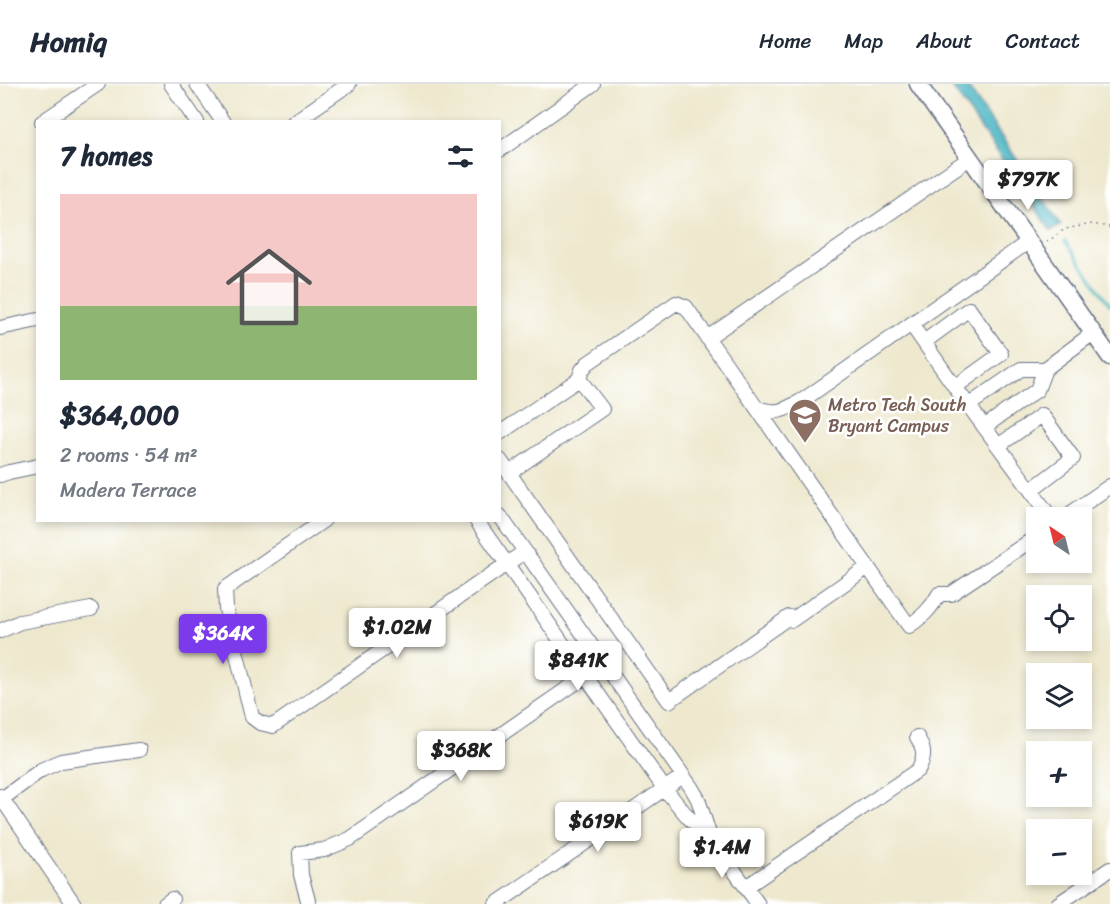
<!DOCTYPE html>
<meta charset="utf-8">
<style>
:root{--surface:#fff;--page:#f6f6f7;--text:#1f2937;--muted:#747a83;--line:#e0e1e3;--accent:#7c3aed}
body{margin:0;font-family:Sriracha,sans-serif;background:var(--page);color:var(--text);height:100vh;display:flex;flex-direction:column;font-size:22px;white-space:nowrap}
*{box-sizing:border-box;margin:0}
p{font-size:20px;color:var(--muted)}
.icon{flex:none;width:33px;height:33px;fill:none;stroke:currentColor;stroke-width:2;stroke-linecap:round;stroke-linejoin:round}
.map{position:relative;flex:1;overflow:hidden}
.drawer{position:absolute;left:36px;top:36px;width:465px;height:402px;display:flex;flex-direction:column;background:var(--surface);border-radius:0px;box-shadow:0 3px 9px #0003}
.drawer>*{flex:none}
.needle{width:39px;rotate:325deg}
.buttons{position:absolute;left:1026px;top:423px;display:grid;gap:12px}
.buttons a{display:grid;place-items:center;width:66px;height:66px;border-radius:0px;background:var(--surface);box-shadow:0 3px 9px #0003;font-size:30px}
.price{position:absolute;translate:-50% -51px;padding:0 14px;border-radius:6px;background:#fff;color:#222;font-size:20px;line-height:39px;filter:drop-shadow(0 2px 3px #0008)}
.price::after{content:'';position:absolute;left:50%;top:36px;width:18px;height:14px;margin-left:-9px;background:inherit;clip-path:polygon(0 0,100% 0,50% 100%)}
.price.on{background:var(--accent);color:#fff}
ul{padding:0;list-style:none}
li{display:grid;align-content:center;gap:12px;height:318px;padding:0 24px}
li span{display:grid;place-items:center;height:186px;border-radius:0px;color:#555}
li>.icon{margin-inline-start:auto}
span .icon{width:108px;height:108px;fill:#fffc;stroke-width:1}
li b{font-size:26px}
h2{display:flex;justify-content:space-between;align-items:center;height:72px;padding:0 24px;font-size:26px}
header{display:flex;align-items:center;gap:36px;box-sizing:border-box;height:84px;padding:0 30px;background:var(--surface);border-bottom:2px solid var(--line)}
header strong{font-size:28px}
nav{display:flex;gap:33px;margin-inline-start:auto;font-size:21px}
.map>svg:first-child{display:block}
.water{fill:#44b2c0;stroke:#30708f;stroke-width:1.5}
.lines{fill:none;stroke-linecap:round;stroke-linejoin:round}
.stream{stroke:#44b2c0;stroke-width:3}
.minor-casing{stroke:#657085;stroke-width:16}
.major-casing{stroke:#657085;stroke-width:19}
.path{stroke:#657085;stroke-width:1.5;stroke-dasharray:1.5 4.5;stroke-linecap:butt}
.minor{stroke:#fff;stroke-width:14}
.major{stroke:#fff;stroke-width:16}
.labels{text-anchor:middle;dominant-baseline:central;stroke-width:5;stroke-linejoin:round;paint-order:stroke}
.education-label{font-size:18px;fill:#785e54;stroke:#fff;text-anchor:start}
</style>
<header>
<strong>Homiq</strong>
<nav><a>Home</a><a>Map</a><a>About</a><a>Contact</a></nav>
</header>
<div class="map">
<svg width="1110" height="820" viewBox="0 0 1110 820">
<rect width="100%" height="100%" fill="#fff"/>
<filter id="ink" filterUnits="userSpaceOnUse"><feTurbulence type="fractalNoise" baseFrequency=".0167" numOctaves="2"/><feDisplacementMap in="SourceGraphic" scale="12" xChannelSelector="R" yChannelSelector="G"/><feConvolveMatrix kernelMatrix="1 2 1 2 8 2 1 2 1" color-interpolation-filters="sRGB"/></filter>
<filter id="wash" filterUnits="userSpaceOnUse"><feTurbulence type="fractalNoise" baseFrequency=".008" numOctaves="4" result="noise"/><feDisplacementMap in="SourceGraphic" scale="24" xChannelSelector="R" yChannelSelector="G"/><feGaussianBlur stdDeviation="1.35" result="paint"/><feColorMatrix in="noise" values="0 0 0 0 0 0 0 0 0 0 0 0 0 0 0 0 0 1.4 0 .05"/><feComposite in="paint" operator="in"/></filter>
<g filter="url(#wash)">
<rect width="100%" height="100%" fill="#eee8ce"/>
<path class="water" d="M950 0H966L1061 141 1051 147Z"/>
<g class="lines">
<path class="stream" d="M1065 157 1110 221"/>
</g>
</g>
<g filter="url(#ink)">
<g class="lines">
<g class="minor-casing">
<path id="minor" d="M171 0 197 38
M197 0 223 38
M42 38 98 0
M294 38 349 0
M500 66 593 0
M911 240 955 303 1051 434
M0 244 38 236
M707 254 970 74
M924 258 969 225 1001 270 955 303
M969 321 1021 285H1045
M757 324C778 331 784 326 803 316L1028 158
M984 343 1037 306 1045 285 1093 249
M500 349 579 295
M998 362 1042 331 1073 374 1031 406
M500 376 509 389
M0 391 9 388 38 382
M500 432 691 703 698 715 710 753
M1064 434 1110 402
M324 436 225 505 226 525 252 633 260 639 273 642 524 468
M476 436 664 704 688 733 710 753 758 820
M868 483 792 536 789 533 669 617 509 389 602 325 579 295 582 286 588 279 676 219 686 223 909 542C922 533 931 525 939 510H951L1036 453
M0 547 20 538 91 525
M0 712 74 820
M2 715 41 686 61 677 139 666
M746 803 918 686C925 673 925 666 917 653
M165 820 172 815
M309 820 301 791 300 769 324 766 350 755 603 580
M496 820 683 692
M1058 820 1110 785"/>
</g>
<g class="major-casing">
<path id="major" d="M918 0 1110 273"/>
</g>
<path class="path" d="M1047 158 1065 145 1092 140 1110 143"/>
<use href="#minor" class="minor"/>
<use href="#major" class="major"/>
</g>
</g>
<defs>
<g id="school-pin" transform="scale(1.725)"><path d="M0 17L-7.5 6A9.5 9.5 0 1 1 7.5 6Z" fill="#8d6e63" stroke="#fff"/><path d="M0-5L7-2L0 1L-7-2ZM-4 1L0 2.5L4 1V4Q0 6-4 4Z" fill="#fff"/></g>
</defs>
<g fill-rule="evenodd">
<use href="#school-pin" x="805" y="331"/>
</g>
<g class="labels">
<g class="education-label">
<text x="828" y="321">Metro Tech South<tspan x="828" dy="21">Bryant Campus</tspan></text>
</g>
</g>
</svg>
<div class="buttons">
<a><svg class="needle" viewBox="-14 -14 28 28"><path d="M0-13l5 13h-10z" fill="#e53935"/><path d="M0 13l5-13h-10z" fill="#747a83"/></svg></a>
<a><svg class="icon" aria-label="locate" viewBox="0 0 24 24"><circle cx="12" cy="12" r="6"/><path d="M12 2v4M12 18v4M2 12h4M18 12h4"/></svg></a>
<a><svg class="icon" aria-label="layers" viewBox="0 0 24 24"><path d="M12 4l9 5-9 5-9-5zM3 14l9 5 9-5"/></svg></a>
<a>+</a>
<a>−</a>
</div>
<b class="price" style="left:1028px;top:127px">$797K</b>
<b class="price" style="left:397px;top:575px">$1.02M</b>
<b class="price on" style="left:223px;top:581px">$364K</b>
<b class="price" style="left:578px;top:608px">$841K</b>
<b class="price" style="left:461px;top:698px">$368K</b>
<b class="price" style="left:598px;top:769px">$619K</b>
<b class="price" style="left:722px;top:795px">$1.4M</b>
<section class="drawer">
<h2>7 homes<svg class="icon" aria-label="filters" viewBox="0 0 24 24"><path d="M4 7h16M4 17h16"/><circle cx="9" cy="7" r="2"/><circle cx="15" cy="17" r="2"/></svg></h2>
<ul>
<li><span style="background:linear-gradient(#f6c9c9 60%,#8fb573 0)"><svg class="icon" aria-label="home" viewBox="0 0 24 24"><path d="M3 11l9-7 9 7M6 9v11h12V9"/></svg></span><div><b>$364,000</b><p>2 rooms · 54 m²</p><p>Madera Terrace</p></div></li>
</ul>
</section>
</div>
